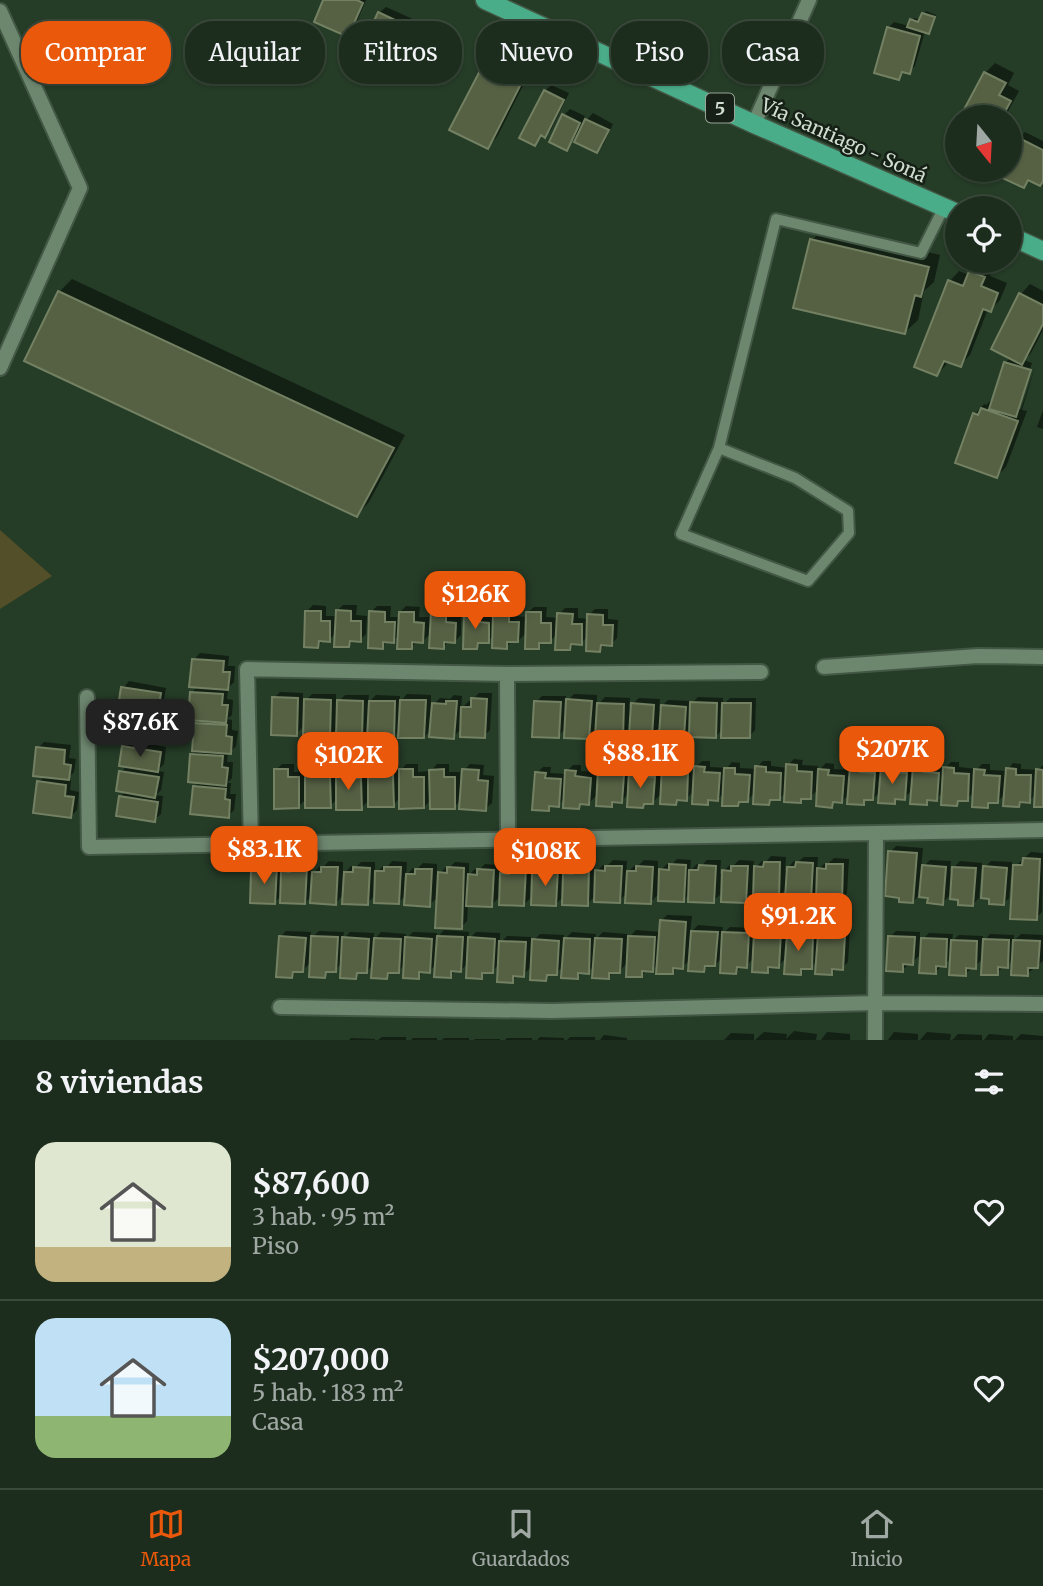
<!DOCTYPE html>
<html lang="es">
<meta charset="utf-8">
<style>
:root{--surface:#1c2d1d;--page:#253526;--text:#f1f3f6;--muted:#a0a8a4;--line:#3a493b;--accent:#ea580c}
body{margin:0;font-family:Merriweather,serif;background:var(--page);color:var(--text);height:100vh;display:flex;flex-direction:column;font-size:26px;white-space:nowrap}
*{box-sizing:border-box;margin:0}
p{font-size:23px;color:var(--muted)}
.icon{flex:none;width:38px;height:38px;fill:none;stroke:currentColor;stroke-width:2;stroke-linecap:round;stroke-linejoin:round}
.map{position:relative;height:1040px;overflow:hidden}
.side{display:flex;flex-direction:column;background:var(--surface);flex:1}
.side>*{flex:none}
.guide{position:absolute;left:21px;top:21px;width:1001px;height:63px;display:flex;gap:14px}
.needle{width:46px;rotate:162deg}
.controls{position:absolute;left:945px;top:105px;display:grid;gap:14px}
.controls a{display:grid;place-items:center;width:77px;height:77px;border-radius:50%;background:var(--surface);box-shadow:0 2px 5px #0004,0 0 0 2px var(--line);font-size:35px}
.price{position:absolute;translate:-50% -60px;padding:0 16px;border-radius:14px;background:var(--accent);color:#fff;font-size:23px;line-height:46px;filter:drop-shadow(0 2px 4px #0008)}
.price::after{content:'';position:absolute;left:50%;top:42px;width:21px;height:16px;margin-left:-10px;background:inherit;clip-path:polygon(0 0,100% 0,50% 100%)}
.price.active{background:#222;color:#fff}
ul{padding:0;list-style:none}
li{display:flex;align-items:center;gap:21px;height:175px;padding:0 35px}
li+li{border-top:2px solid var(--line)}
li span{display:grid;place-items:center;flex:none;width:196px;height:140px;border-radius:21px;color:#555}
li>.icon{margin-inline-start:auto}
span .icon{width:84px;height:84px;fill:#fffc;stroke-width:1}
li b{font-size:30px}
h2{display:flex;justify-content:space-between;align-items:center;height:84px;padding:0 35px;font-size:30px}
.tag{padding:0 24px;border-radius:28px;background:var(--surface);box-shadow:0 2px 5px #0004,0 0 0 2px var(--line);font-size:24px;line-height:63px}
.tag.active{background:var(--accent);color:#fff}
.dock{display:flex;justify-content:space-around;align-items:center;height:98px;border-top:2px solid var(--line);background:var(--surface);font-size:19px;color:var(--muted)}
.dock a{display:grid;justify-items:center;gap:4px}
.dock .active{color:var(--accent)}
.map>svg:first-child{display:block}
.green{fill:#534f28}
.shadow{fill:#0007}
.building{fill:#566144;stroke:#738062;stroke-width:2}
.lines{fill:none;stroke-linecap:round;stroke-linejoin:round}
.service-casing{stroke:#435745;stroke-width:14}
.minor-casing{stroke:#435745;stroke-width:18}
.primary-casing{stroke:#435745;stroke-width:21}
.service{stroke:#6d866e;stroke-width:10}
.minor{stroke:#6d866e;stroke-width:14}
.primary{stroke:#4aad89;stroke-width:18}
.labels{text-anchor:middle;dominant-baseline:central;stroke-width:5;stroke-linejoin:round;paint-order:stroke}
.shield{fill:#162016;stroke:#98a498;stroke-width:2}
.shield-label{font-size:18px;font-weight:bold;fill:#cfddcf}
.street-label{font-size:19px;fill:#cfddcf;stroke:#162016}
</style>
<div class="map">
<svg width="1043" height="1040" viewBox="0 0 1043 1040">
<rect width="100%" height="100%" fill="#253c27"/>
<path class="green" d="M0 530 52 576 0 609Z"/>
<path class="shadow" d="M325 0H366L354 29 347 35Z
M386 7 417 21 413 28 422 33 408 62 402 68 379 13Z
M926 11 936 15 931 30 928 32 925 31 915 66 909 72 905 71 899 78 888 28 894 22 909 26 914 18 921 20Z
M494 54 530 72 497 137 487 147 485 64Z
M995 63 1014 73 1008 85 1019 91 1005 117H962L985 73Z
M551 85 569 93 551 130 545 136 543 134 535 144 545 91Z
M570 109 585 116 582 125 593 113 613 124 603 145 597 151 574 140 566 148 564 115Z
M1025 132 1043 141V181L1040 184 1030 179 1023 186 1000 175 1003 170H1010V156L1019 138Z
M825 227 940 255 934 282 924 291 918 320 905 332 812 240Z
M980 263 993 268 990 276 1007 283 1000 300 990 310 988 309 970 355 960 365 948 360 946 365 937 374 950 281 959 271 969 275Z
M72 279 405 435 369 502 357 515 59 292Z
M1030 284 1043 291V330L1031 353 1024 360 1032 363 1017 409H1021L1036 364 1022 410 1027 411 1006 467 997 476 975 414 984 404 986 405 992 399 994 400 1005 363 1011 357 1021 294Z
M1043 410V429L1037 427Z
M313 605 326 606V616H337V611L343 605H357L356 615 367 616 366 634 360 640H355L348 646 337 632 329 640H324L318 646 307 611Z
M377 606H391L390 617H400V612L406 606 420 607 419 617H432V612L438 606 452 607 451 617H461V635L455 641H450L443 647 432 632 423 641H418L411 647 399 635 393 641H388L382 647 371 612Z
M472 606 485 607V617H495V612L501 606H515L514 616 527 617V613L534 607H547L546 617 558 618 559 614 565 608H578V618L589 619V615L595 609H608V619L618 620 617 638 611 644H606L600 650 588 636 581 643H576L569 649 558 633 550 641H545L538 647 527 632 518 641 513 640 506 647 494 635 488 641H483L477 647 466 612Z
M200 653 229 656 228 666H235L234 682 228 688 227 699 233 700 232 715 227 719 232 720V730L238 731 236 746 230 752H228L227 762H233L232 778 227 783H231L230 794H236L234 810 228 816 194 787 199 782 192 755 197 750 196 723 200 719 192 692 198 686 194 660Z
M129 681 166 688 163 705 157 711 123 688Z
M280 692 303 693V703L312 694H336V704L345 695H369L368 703 376 695 400 696V702L407 694 431 695V707L440 698 450 699 454 695 462 696 461 709 469 701H473V699L479 693H492L490 730 484 736 462 728 453 737 432 729 424 737 400 730 393 737 369 729 361 737 338 727 329 736 305 725 296 734 274 698Z
M574 694 597 695V706L605 697 630 698 629 707 639 698 660 699 659 709 668 700 691 701V704L698 697 723 698V705L730 698H756L755 730 749 737 723 729 716 736 691 727 683 735 661 726 651 735 631 727 622 736 598 729 589 737 566 728 558 736 536 702 542 696H566V702Z
M130 711 167 717 164 735 158 741 124 717Z
M130 740 166 747 164 764 157 771 164 772 161 790 156 795 163 796 161 814 154 820 120 797 126 791 121 772 127 766 123 747Z
M44 742 71 745 69 758 76 759 74 772 67 779 71 780 70 790 79 792 77 810 71 816 39 782 45 776 38 748Z
M794 759 803 760 802 765 818 766 817 772 826 763 834 764V769L851 770V767L857 761H866L865 767H881L889 760 896 761V766L914 767 920 761H929L928 767 945 768 951 762H959V767L977 769 982 764H990V770L1007 771 1013 763 1021 764V769L1038 770 1043 765V806L1037 793 1029 801H1024L1019 806 1006 793 997 802 992 801 987 806 974 792 967 799H961L957 804 944 791 936 799 931 798 926 803 913 789 904 798H899L894 802 881 791 873 799 868 798 863 803 850 794 842 801H836L831 806 819 789 810 797H805L800 802 787 791 779 799 773 798 769 803 756 792 747 800H742L738 805 725 792 718 799 712 798 707 803 694 791 686 799 681 798 676 803 662 793 653 802H647L643 807 630 793 621 801 616 800 612 805 598 794 589 803H584L579 807 565 798 558 805 553 804 548 809 537 773 543 767H551L550 773 567 774V771L573 765H581V771L600 772V769L606 763H614L613 769 631 770 637 764 645 765V770L664 772V767L670 761H678V767L695 768 702 761H710V767L727 768 732 762 740 763V768L757 769V767L763 761H771V766L788 768V765Z
M376 762H388V770H401L406 764H418V772L431 771 437 764H449V772H460V783H463L464 770 470 764 484 765 483 775 494 776 492 803 485 809 462 799 454 807 432 799 424 807 401 797 393 805 370 799 361 808 338 798 330 806 307 798 299 806 276 770 282 764H294V772L307 771 313 763H325V771H335V774L344 765H356V773H370V768Z
M896 846 923 848 921 869 930 860 951 861 950 871 960 861 982 863 979 898 973 904 952 893 942 903 930 897 919 895 913 902 890 852Z
M1031 852 1043 853 1042 912 1036 918 1014 876H1011L1009 898 1003 904 985 867 991 861 1012 862V869Z
M771 856 786 857 785 871 794 861H799L804 857H818L817 871 825 863H829L834 858 849 859 847 893 841 900 818 890 810 898 787 888 778 897 755 892 746 901 723 892 713 901 690 894 683 900 660 892 651 902 627 893 619 901 596 895 587 904 564 896 556 904 533 896 524 904 501 896 491 905 468 904 467 921 461 927 439 896 429 905 406 895 399 902 376 895 367 903 344 894 336 903 312 895 305 903 282 895 275 902 253 872 259 865 263 866 268 861H282V873L289 866H293L298 861 312 862V874L320 866H324L329 861 343 862V875L351 866 356 867 361 862H375V874L383 866H388L392 861 407 862 406 876 413 868H418L423 863 437 864V876L446 867H450L455 862 469 863V875L475 869H480L485 864 499 865V877L508 868H512L517 863 532 864 531 876 540 867H544L549 863H563V876L571 868H575L580 863H595L594 874 603 865H608L613 860 627 861 626 874 635 865H639L644 860 658 861V873L667 864H672L677 859 691 860 690 871 697 864 702 865 707 860H721L720 874 730 865H734L739 860 754 861 753 870 762 861H767Z
M667 915 692 916 690 933 698 925 723 927 722 934 730 927 755 928 754 934 762 926 786 928V936L795 928 819 929 818 935 826 928 850 929 848 962 842 968H837L831 974 818 960 811 967H806L800 973 787 957 778 966H773L767 972 754 958 746 966H742L736 972 723 957 715 965 710 964 704 970 691 959 682 967H678L672 973 659 964 652 970H647L641 976 628 962 619 972H614L608 977 595 965 588 972H583L577 978 564 966 556 973H551L545 979 532 966 523 975H518L512 981 499 964 492 972 487 971 481 977 468 963 461 970H456L450 976 437 964 429 971H424L418 977 405 964 398 972 393 971 387 977 374 964 366 972 361 971 355 977 342 963 335 970H330L324 976 311 962 303 970H298L292 976 280 937 286 931 311 932 310 939 319 931 344 932 343 939 350 932 374 933V940L381 932 406 934V939L413 932 437 933V938L444 930 469 932 468 940 476 932 500 933V943L507 936 531 937V943L540 934 564 935V940L572 932 596 934 595 940 603 932 627 934V940L636 930 661 932V921Z
M896 931 920 932V942L929 933 953 934 952 941 959 935 983 936V942L990 934 1014 935V941L1021 934 1043 935V961L1027 974 1014 959 1007 966H1003L997 974 983 959 965 974 952 958 935 972 922 954 902 970 890 937Z
M794 1031 817 1034 816 1040H755L764 1032 787 1034 786 1039Z
M827 1032 850 1034V1040H821Z
M894 1032 918 1034V1040H888Z
M927 1032 951 1034 950 1040H920Z
M731 1033 754 1034V1040H724Z
M958 1034 982 1035V1040H952Z
M989 1034 1013 1036V1040H984Z
M1021 1034 1043 1036V1040H1015Z
M604 1035 627 1038V1040H600Z
M382 1037H406V1040H378Z
M540 1037 564 1038V1040H537Z
M570 1037H595V1040H567Z
M351 1038 375 1039V1040H349Z
M413 1038H437V1040H411Z
M444 1038H469V1040H442Z
M507 1038H532V1040H505Z
M475 1039H500V1040H474Z"/>
<path class="building" d="M323 0H357L363 3 348 37 314 22Z
M378 12 412 28 408 35 417 39 402 70 360 51Z
M922 13 935 17 929 34 907 27 910 19 918 22Z
M887 27 920 36 910 74 902 72 899 80 874 73Z
M484 63 522 82 488 149 449 130Z
M984 72 1006 83 999 95 1011 101 1002 117H960Z
M544 90 564 100 545 138 541 135 535 146 519 138Z
M562 114 580 123 567 151 549 142Z
M585 119 609 130 597 153 574 142Z
M1017 137 1043 150V181L1040 186 1028 180 1024 188 998 176 1001 170H1010V152Z
M810 239 929 267 921 297 915 295 905 334 793 308Z
M969 271 985 277 981 286 998 293 991 312 983 309 961 367 944 361 937 376 914 367 948 280 963 286Z
M58 291 394 448 357 517 24 361Z
M1019 293 1043 305V324L1022 365 991 349Z
M1004 362 1031 370 1016 417 989 409Z
M981 408 1018 421 997 478 955 463 973 413 978 415Z
M336 610 351 611V621H361V642L350 641 349 647H334Z
M305 611H321V621H330V642L319 641 318 648 304 647Z
M369 611 385 612V622H395L394 643 383 642V649L368 648Z
M399 612H414V622L424 623 423 643 412 642V649H397Z
M431 612H446V622L456 623 455 643 444 642V649L429 648Z
M464 612H480V622L489 623V643H478L477 649H463Z
M493 612H509V622H519L518 642H507V649L492 648Z
M526 612H541V623H551V643H539V649H525Z
M557 613 573 614 572 624H582V645L571 644 570 650H555Z
M587 614 603 615V625H613L612 646 601 645 600 652 586 651Z
M192 659 224 661 223 672H230L228 690 189 687Z
M121 687 161 693 158 713 118 707Z
M190 692 223 694 222 705H228L226 723 188 720Z
M272 697 298 698 297 736 271 735Z
M471 698 487 699 485 738 460 737 461 707H471Z
M304 699 331 700 330 738 303 737Z
M566 699 592 701 589 739 564 738Z
M337 700 363 701 362 739 336 738Z
M400 700H426L424 738H398Z
M369 701H395L394 739 367 738Z
M446 701H457L454 739 429 737 432 703 446 704Z
M534 701 561 702 559 738 532 737Z
M690 702 717 703 716 738 689 737Z
M597 703 624 704 623 738 595 737Z
M631 703 654 705 652 737 629 735Z
M722 703H751L750 738H721Z
M661 705 686 707 684 737 659 736Z
M122 716 162 723 158 743 119 737Z
M194 723 227 725 226 736 232 737 231 754 192 751Z
M122 746 161 752 158 772 119 766Z
M36 747 65 750 64 764 71 765 69 780 33 776Z
M190 754 223 756 222 767 228 768 226 786 188 782Z
M786 764 797 765V771L812 772 811 799H801V803L784 802Z
M662 766 673 767V772L688 773 687 801 677 800 676 805 660 804Z
M694 766 705 767 704 772 720 773 718 801 708 800V805L692 804Z
M755 766 766 767V772L781 773 780 800H770L769 805 753 804Z
M850 766 860 767V772L875 773 873 800H864V805L847 804Z
M881 766H891V772L907 773 905 800 895 799V804L878 803Z
M913 766 923 767V772L939 773 937 801 927 800V805L910 804Z
M382 767V775H393L394 807H368V768Z
M943 767 954 768V773L969 774 968 801H958L957 806 941 805Z
M598 768 609 769 608 774 624 775 622 803 612 802V807L596 806Z
M724 768H735V774L750 775 748 802H739L738 806H722Z
M1006 768 1016 769V775H1031L1030 803 1020 802 1019 807 1003 806Z
M274 769H288V777H299V808L274 809Z
M305 769H319V776H330L331 808H305Z
M399 769H413V777H424V808L399 809Z
M444 769V777H455V809H430L429 770Z
M462 769 479 770 478 780 488 781 486 811 459 809Z
M818 769 829 770 828 775 844 776 842 803 833 802 832 808 816 806Z
M974 769 985 770 984 775 1000 776 998 803H988V808L972 807Z
M1036 769 1043 770V807H1034Z
M350 770V778H361L362 810H336V771Z
M565 770 576 771 575 776 591 778 589 805 580 804 579 809 563 808Z
M629 770H640V776L655 777 653 804H644L643 808 627 807Z
M119 771 159 777 155 798 116 791Z
M535 772 546 773 545 778 561 779 559 807 549 806V811L532 810Z
M37 781 66 785 65 796 74 797 71 818 33 813Z
M193 786 226 789 225 799 230 800 229 818 190 814Z
M119 796 158 802 155 822 116 816Z
M888 851 917 853 913 903 899 902V898L885 896Z
M1023 858 1040 859 1037 920 1010 919 1013 865H1022Z
M764 862H780L779 899 753 898 754 866 763 867Z
M796 862 813 863 811 900 785 899 787 867H795Z
M669 864 686 865 684 902 658 901 659 869 669 870Z
M826 864H843L842 901 816 900 817 868 826 869Z
M699 865 716 866 714 903 688 902 689 870H698Z
M922 865 946 867 943 905 927 903 928 898 919 897Z
M260 866 277 867 275 904 250 903 251 871H260Z
M605 866H622L620 903 594 902 595 870 605 871Z
M636 866 653 867 651 904 625 903 627 871H636Z
M731 866H748L746 903 721 902 722 870 731 871Z
M983 866 1007 868 1004 905 989 904V899L981 898Z
M290 867H307L305 904 280 903 281 871 290 872Z
M321 867H338L336 905 310 903 312 872H321Z
M353 867 370 868 368 905 342 904 344 872H353Z
M384 867H401L399 904 374 903 375 871H384Z
M447 867 464 868 462 929 435 928 438 872 447 873Z
M952 867 976 868 973 906 958 905V900L950 899Z
M509 868 526 869 524 906 499 905 500 873 509 874Z
M541 868 558 869 556 906 531 905 532 873H541Z
M573 868 589 869 588 906 562 905 563 873 572 874Z
M415 869H432L430 907 404 905 406 874H415Z
M477 869 494 870 492 907 466 906 468 874 477 875Z
M660 920 686 922 683 969 673 968V974H656Z
M691 931 718 932 715 966H705L704 972 688 971Z
M722 932 749 933 747 968 737 967 736 974 720 973Z
M754 932 781 933 779 968 768 967V973L752 972Z
M787 933 813 935 812 969H801V975L784 974Z
M818 934 845 935 843 970 832 969V975L815 974Z
M279 936 306 938 303 972H293L292 978 276 977Z
M311 936 338 937 336 972H326L325 978 309 977Z
M437 936 463 937 461 972 451 971V978L434 977Z
M628 936 655 937 653 972 642 971V977H626Z
M888 936 915 937 913 965 903 964V972L886 971Z
M342 937 369 939 367 973H357L356 979 340 978Z
M405 937 432 939 430 973 419 972V979L403 978Z
M468 937 495 939 493 973H482V979L466 978Z
M374 938 401 939 399 973H388L387 979 371 978Z
M564 938 590 939 589 974 578 973V979L561 978Z
M595 938 622 939 620 973H609V979L592 978Z
M921 938 947 939 946 967 936 966V974L919 973Z
M532 939 559 941 557 975H547L546 981 530 980Z
M983 939 1009 940 1008 968 998 967V975H981Z
M951 940 977 941 976 969 966 968V976L949 975Z
M1013 940 1040 941 1038 968H1028V976L1011 975Z
M499 941 526 942 524 977 513 976V983L497 982Z"/>
<g class="lines">
<g class="service-casing">
<path id="service" d="M719 448 795 478 848 511 849 533 808 581 681 534 719 448 776 219 921 253 944 207"/>
</g>
<g class="minor-casing">
<path id="minor" d="M0 11 80 188 0 368
M754 124 809 0
M824 667 978 656 1043 657
M507 674 508 839
M87 697 89 847 1043 830
M251 843 247 669 507 674 761 672
M280 1007 551 1011 876 1003 1043 1004
M875 1040 876 833"/>
</g>
<g class="primary-casing">
<path id="primary" d="M485 0 754 124 957 213
M1010 236 1043 251"/>
</g>
<use href="#service" class="service"/>
<use href="#minor" class="minor"/>
<use href="#primary" class="primary"/>
</g>
<g class="labels">
<rect class="shield" x="706" y="93.5" width="28" height="29" rx="5"/>
<g class="shield-label">
<text x="720" y="108">5</text>
</g>
<g class="street-label">
<text transform="translate(844 140) rotate(24)">Vía Santiago - Soná</text>
</g>
</g>
</svg>
<div class="controls">
<a><svg class="needle" viewBox="-14 -14 28 28"><path d="M0-13l5 13h-10z" fill="#e53935"/><path d="M0 13l5-13h-10z" fill="#a0a8a4"/></svg></a>
<a><svg class="icon" aria-label="locate" viewBox="0 0 24 24"><circle cx="12" cy="12" r="6"/><path d="M12 2v4M12 18v4M2 12h4M18 12h4"/></svg></a>
</div>
<b class="price" style="left:475px;top:631px">$126K</b>
<b class="price active" style="left:140px;top:759px">$87.6K</b>
<b class="price" style="left:892px;top:786px">$207K</b>
<b class="price" style="left:640px;top:790px">$88.1K</b>
<b class="price" style="left:348px;top:792px">$102K</b>
<b class="price" style="left:264px;top:886px">$83.1K</b>
<b class="price" style="left:545px;top:888px">$108K</b>
<b class="price" style="left:798px;top:953px">$91.2K</b>
<div class="guide">
<a class="tag active">Comprar</a>
<a class="tag">Alquilar</a>
<a class="tag">Filtros</a>
<a class="tag">Nuevo</a>
<a class="tag">Piso</a>
<a class="tag">Casa</a>
</div>
</div>
<section class="side">
<h2>8 viviendas<svg class="icon" aria-label="filters" viewBox="0 0 24 24"><path d="M4 7h16M4 17h16"/><circle cx="9" cy="7" r="2"/><circle cx="15" cy="17" r="2"/></svg></h2>
<ul>
<li><span style="background:linear-gradient(#dfe7d0 75%,#c2b280 0)"><svg class="icon" aria-label="home" viewBox="0 0 24 24"><path d="M3 11l9-7 9 7M6 9v11h12V9"/></svg></span><div><b>$87,600</b><p>3 hab. · 95 m²</p><p>Piso</p></div><svg class="icon" aria-label="heart" viewBox="0 0 24 24"><path d="M12 20l-8-8c-3-5 5-10 8-4 3-6 11-1 8 4z"/></svg></li>
<li><span style="background:linear-gradient(#bfe0f5 70%,#8fb573 0)"><svg class="icon" aria-label="home" viewBox="0 0 24 24"><path d="M3 11l9-7 9 7M6 9v11h12V9"/></svg></span><div><b>$207,000</b><p>5 hab. · 183 m²</p><p>Casa</p></div><svg class="icon" aria-label="heart" viewBox="0 0 24 24"><path d="M12 20l-8-8c-3-5 5-10 8-4 3-6 11-1 8 4z"/></svg></li>
</ul>
</section>
<nav class="dock">
<a class="active"><svg class="icon" aria-label="map" viewBox="0 0 24 24"><path d="M3 6l6-2 6 2 6-2v14l-6 2-6-2-6 2zM9 4v14M15 6v14"/></svg>Mapa</a>
<a><svg class="icon" aria-label="saved" viewBox="0 0 24 24"><path d="M7 4h10v16l-5-4-5 4z"/></svg>Guardados</a>
<a><svg class="icon" aria-label="home" viewBox="0 0 24 24"><path d="M3 11l9-7 9 7M6 9v11h12V9"/></svg>Inicio</a>
</nav>
